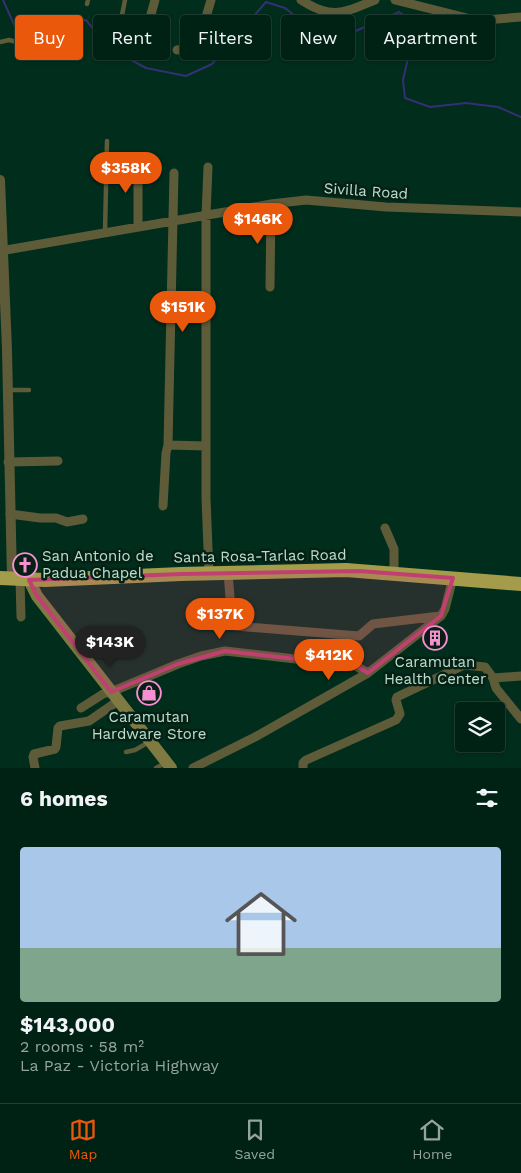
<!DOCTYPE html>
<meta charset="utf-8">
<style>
:root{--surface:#002215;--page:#0a2a1e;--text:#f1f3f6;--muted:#95a4a0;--line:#223f34;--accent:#ea580c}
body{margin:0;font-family:"Work Sans",sans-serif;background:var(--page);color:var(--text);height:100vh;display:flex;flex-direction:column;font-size:19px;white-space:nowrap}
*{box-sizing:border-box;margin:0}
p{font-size:16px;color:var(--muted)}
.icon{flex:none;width:28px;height:28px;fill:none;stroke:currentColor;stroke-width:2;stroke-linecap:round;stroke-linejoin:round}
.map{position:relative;height:768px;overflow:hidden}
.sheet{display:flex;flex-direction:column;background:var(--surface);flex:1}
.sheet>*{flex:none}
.hud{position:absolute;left:15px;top:15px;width:491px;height:45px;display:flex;gap:10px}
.tools{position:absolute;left:455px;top:702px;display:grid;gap:10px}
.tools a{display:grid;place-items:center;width:50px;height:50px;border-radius:5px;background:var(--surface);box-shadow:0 1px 4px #0004,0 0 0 1px var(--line);font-size:25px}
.price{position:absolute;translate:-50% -42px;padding:0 11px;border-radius:18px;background:var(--accent);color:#fff;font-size:16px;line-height:32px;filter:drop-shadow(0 1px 2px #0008)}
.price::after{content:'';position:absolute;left:50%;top:30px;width:15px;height:11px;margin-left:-8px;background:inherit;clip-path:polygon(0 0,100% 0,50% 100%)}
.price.selected{background:#222;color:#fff}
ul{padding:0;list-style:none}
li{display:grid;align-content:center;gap:10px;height:265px;padding:0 20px}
li span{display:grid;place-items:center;height:155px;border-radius:5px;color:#555}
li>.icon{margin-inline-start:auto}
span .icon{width:90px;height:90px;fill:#fffc;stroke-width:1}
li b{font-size:21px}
h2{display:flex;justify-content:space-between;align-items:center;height:60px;padding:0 20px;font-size:21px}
.tag{padding:0 18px;border-radius:5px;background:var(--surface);box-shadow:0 1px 4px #0004,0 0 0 1px var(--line);font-size:18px;line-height:45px}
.tag.selected{background:var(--accent);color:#fff}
.tab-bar{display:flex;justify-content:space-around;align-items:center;height:70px;border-top:1px solid var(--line);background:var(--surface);font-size:14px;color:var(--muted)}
.tab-bar a{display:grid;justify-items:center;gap:2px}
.tab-bar .selected{color:var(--accent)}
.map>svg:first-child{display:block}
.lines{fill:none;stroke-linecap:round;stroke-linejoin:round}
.stream{stroke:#352f73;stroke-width:2}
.service{stroke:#5e5b39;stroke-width:4.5}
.minor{stroke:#5e5b39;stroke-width:9}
.tertiary{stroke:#5e5b39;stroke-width:10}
.secondary{stroke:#7f7942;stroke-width:12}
.trunk{stroke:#a49c4a;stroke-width:14}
.marked{fill:#c04072;fill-opacity:0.2;stroke:#c04072;stroke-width:4;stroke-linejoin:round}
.labels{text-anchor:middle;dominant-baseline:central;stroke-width:5;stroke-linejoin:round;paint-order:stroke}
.street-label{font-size:15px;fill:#b9e0cc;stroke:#062015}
.poi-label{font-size:15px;fill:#b9e0cc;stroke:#062015}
</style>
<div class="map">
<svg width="521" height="768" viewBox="0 0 521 768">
<rect width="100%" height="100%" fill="#002d1c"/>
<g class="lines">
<path class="stream" d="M3 0 17 31 41 33 62 21 86 20 109 48 146 68 186 76 212 64 266 2 285 8 316 33 342 37 399 12 416 23 403 80 405 98 430 107 466 103 498 107 521 117"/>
<path class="service" d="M87 4 88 0
M122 15 125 0
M0 42 9 40 28 45 49 37H63
M105 232 107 141
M8 390H29
M126 752 135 750 149 742
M156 768 165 763"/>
<path class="minor" d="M301 0C332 20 343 13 375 0
M395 0 471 19 485 20 521 17
M153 46 154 35 148 25 155 0
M177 50C185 49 194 48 199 41L211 0
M208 167 206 215V498L209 574
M138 226V162
M0 251 271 204 306 200 386 207 521 212
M270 287 271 204
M168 445 174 173
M8 462 58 461
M163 506 166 453 168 445 206 446
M10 514 40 518H56L67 522 83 519
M385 528 394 549V573
M228 573 232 622 235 626 359 636 373 624 440 616
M20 579 21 617
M493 678 496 688 521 719
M81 708 103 694 111 692 178 664 201 656 225 651 356 666 368 673
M35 768 33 757 34 754 55 749 56 747 58 728 60 726 89 721 118 701
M193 768 255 737 368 673 441 616 445 609 453 578
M303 768V763L306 760 396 720 400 714 396 700 397 697 464 665 485 667 493 678 521 676"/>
<path class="tertiary" d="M0 180 7 350 12 579"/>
<path class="secondary" d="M29 580 37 596 171 768"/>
<path class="trunk" d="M0 578 45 580 181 574 346 570 521 584"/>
</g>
<path class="marked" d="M359 571 453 578 441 616 368 673 356 666 225 651 178 664 111 692 37 596 29 580 181 574Z"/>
<defs>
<g id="church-ring" transform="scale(1.25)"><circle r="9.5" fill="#062015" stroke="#f690d0" stroke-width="1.5"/><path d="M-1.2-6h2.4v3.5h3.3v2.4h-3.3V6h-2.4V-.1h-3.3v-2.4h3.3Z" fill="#f690d0"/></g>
<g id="building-ring" transform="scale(1.25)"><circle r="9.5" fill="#062015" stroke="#f690d0" stroke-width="1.5"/><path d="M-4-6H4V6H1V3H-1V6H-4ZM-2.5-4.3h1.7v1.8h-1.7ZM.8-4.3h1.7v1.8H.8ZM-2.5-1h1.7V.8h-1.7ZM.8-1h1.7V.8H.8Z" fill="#f690d0"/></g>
<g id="shop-ring" transform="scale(1.25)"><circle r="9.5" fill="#062015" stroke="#f690d0" stroke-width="1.5"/><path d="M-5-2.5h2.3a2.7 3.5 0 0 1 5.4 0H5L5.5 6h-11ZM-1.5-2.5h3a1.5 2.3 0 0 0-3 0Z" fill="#f690d0"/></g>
</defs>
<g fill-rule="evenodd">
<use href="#church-ring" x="25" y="565"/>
<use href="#building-ring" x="435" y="638"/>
<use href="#shop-ring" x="149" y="693"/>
</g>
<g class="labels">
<g class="street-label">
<text transform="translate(366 191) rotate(4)">Sivilla Road</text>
<text transform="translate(260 556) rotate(-1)">Santa Rosa-Tarlac Road</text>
</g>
<g class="poi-label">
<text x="42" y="556" text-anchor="start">San Antonio de<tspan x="42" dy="17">Padua Chapel</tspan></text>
<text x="435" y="662">Caramutan<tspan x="435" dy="17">Health Center</tspan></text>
<text x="149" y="717">Caramutan<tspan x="149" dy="17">Hardware Store</tspan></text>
</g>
</g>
</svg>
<div class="tools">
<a><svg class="icon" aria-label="layers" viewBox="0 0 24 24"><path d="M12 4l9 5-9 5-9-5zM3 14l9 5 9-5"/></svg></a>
</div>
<b class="price" style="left:126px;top:194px">$358K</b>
<b class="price" style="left:258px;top:245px">$146K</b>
<b class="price" style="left:183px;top:333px">$151K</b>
<b class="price" style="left:220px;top:640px">$137K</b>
<b class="price selected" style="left:110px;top:668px">$143K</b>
<b class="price" style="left:329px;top:681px">$412K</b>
<div class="hud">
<a class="tag selected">Buy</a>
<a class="tag">Rent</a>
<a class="tag">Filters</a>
<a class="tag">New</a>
<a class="tag">Apartment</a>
</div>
</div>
<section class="sheet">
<h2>6 homes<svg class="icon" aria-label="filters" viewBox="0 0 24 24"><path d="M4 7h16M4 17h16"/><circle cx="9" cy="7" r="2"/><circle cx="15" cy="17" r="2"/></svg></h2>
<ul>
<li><span style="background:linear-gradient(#a9c7e8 65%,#7fa58c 0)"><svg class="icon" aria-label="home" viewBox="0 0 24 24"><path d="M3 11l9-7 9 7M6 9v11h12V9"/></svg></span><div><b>$143,000</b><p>2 rooms · 58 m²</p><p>La Paz - Victoria Highway</p></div></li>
</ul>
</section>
<nav class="tab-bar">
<a class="selected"><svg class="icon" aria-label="map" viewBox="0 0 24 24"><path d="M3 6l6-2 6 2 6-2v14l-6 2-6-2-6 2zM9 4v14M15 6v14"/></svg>Map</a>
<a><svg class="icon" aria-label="saved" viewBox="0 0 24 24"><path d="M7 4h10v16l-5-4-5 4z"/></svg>Saved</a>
<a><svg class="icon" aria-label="home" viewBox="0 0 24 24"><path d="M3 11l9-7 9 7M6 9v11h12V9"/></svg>Home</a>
</nav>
